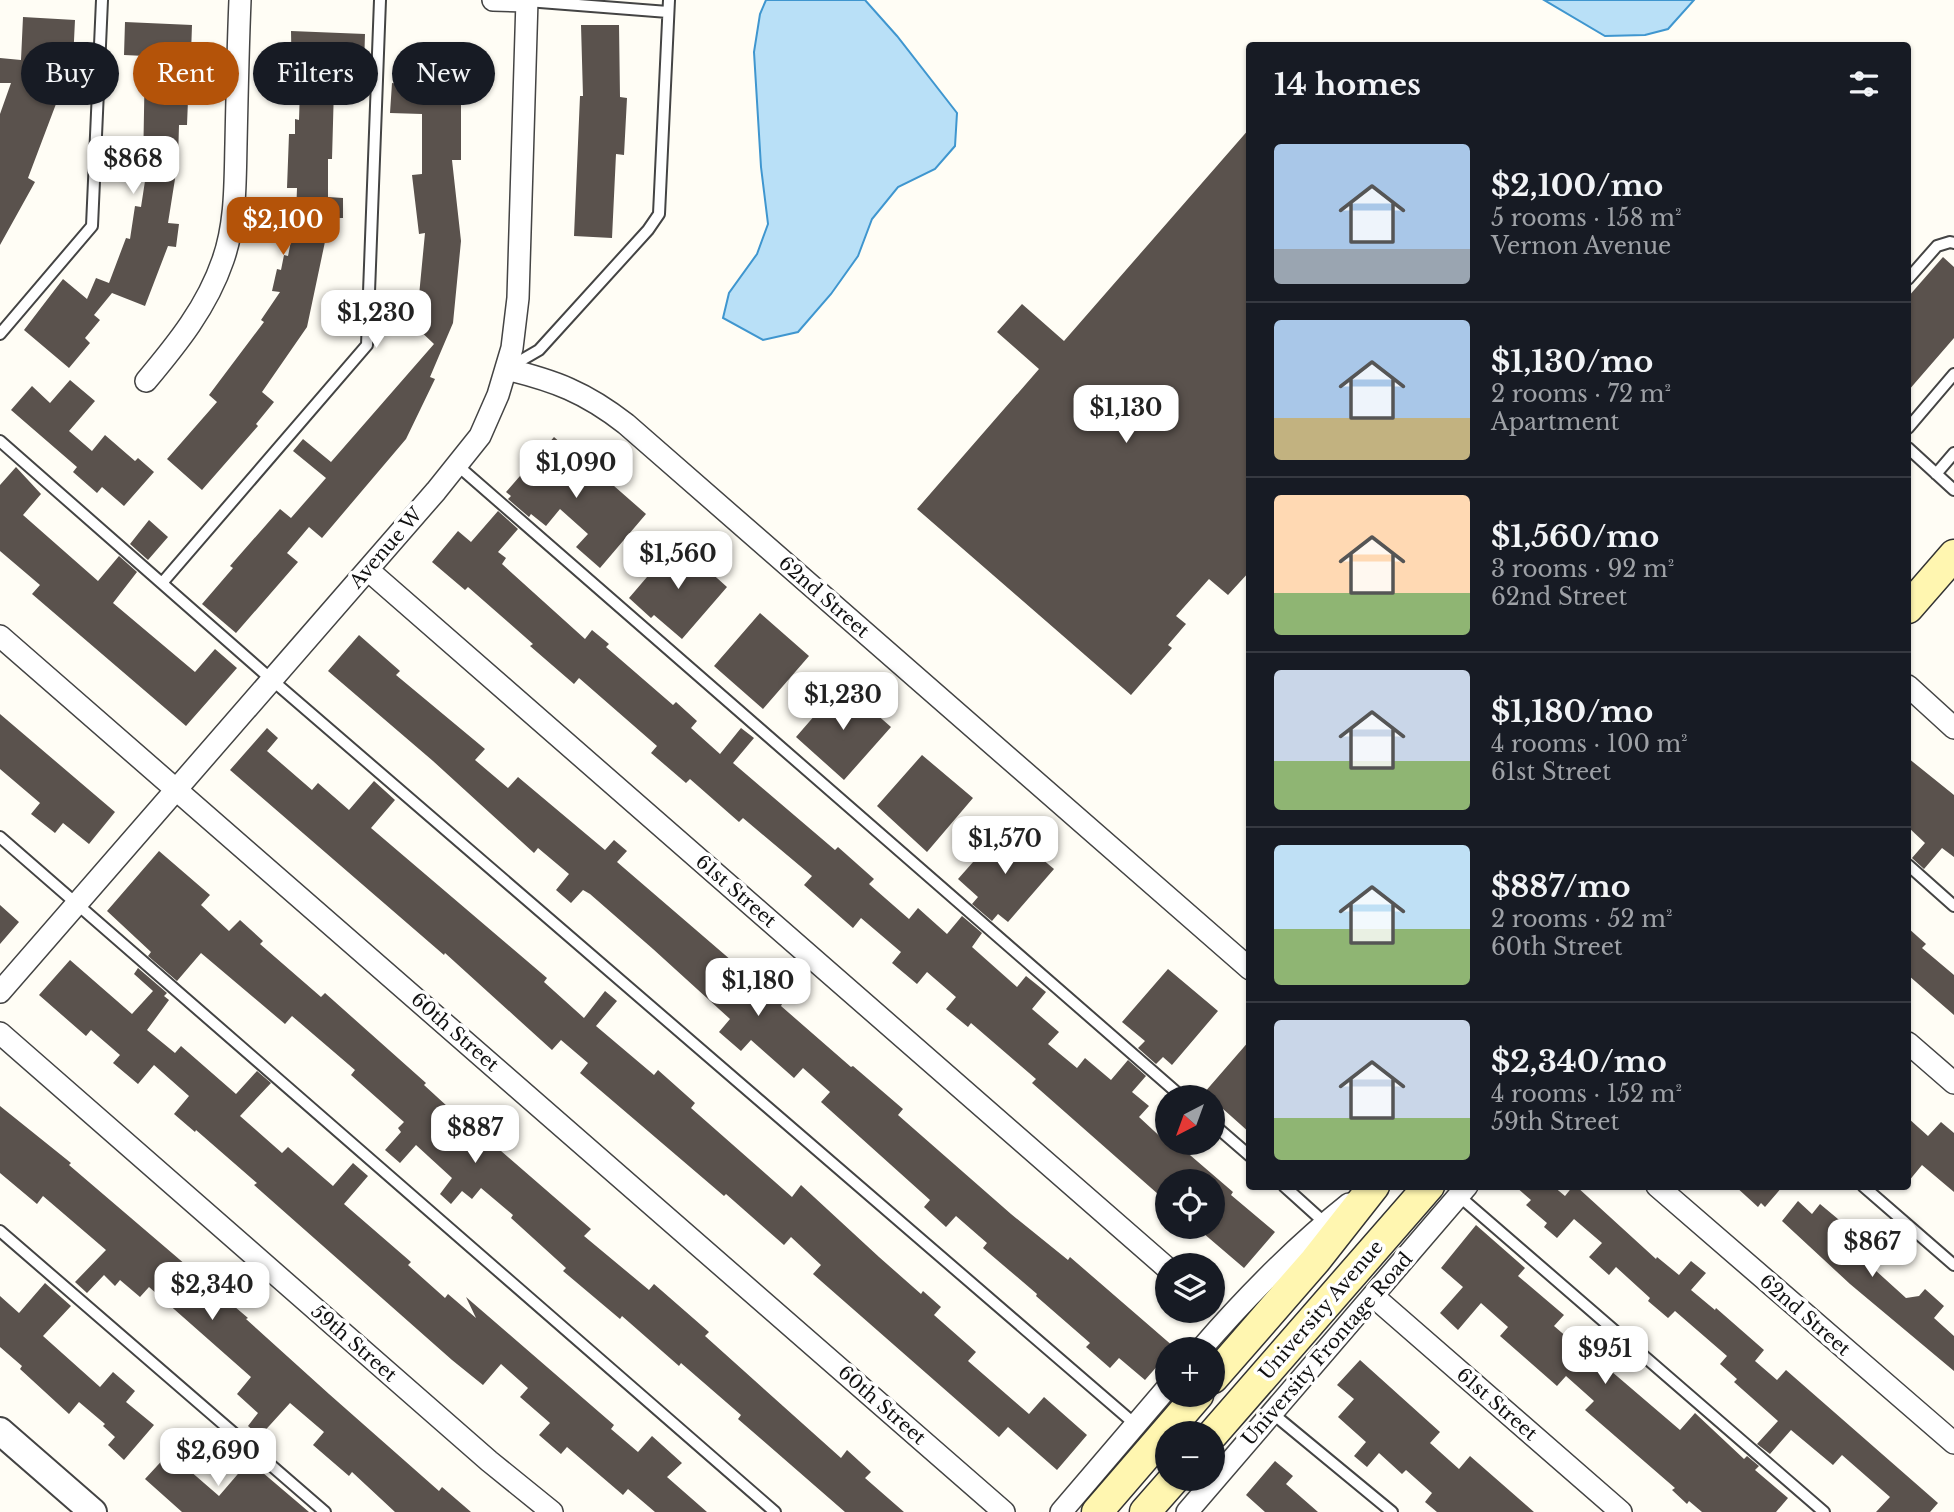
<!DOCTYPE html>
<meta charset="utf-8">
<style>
:root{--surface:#171b24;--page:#20242c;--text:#f1f3f6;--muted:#9ea1a6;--line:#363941;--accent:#b45309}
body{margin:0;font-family:"Libre Baskerville",serif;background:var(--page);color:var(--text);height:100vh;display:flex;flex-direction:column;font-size:26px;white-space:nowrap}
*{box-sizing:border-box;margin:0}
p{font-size:23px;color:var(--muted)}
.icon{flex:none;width:38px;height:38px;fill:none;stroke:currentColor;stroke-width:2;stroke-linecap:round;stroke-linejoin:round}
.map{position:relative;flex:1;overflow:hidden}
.side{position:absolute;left:1246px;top:42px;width:665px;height:1148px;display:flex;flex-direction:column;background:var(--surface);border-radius:7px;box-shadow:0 2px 5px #0004}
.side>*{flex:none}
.guide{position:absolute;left:21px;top:42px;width:665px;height:63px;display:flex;gap:14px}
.needle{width:46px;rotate:221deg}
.controls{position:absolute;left:1155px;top:1085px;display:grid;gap:14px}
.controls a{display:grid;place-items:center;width:70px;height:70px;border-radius:50%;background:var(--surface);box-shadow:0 2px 5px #0004;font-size:35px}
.price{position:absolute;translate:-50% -60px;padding:0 16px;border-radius:14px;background:#fff;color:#222;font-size:23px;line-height:46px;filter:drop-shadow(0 2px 4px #0008)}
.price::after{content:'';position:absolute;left:50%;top:42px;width:21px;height:16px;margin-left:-10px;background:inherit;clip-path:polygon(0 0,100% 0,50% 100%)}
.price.current{background:var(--accent);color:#fff}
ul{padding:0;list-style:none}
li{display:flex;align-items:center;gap:21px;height:175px;padding:0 28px}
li+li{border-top:2px solid var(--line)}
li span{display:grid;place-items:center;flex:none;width:196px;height:140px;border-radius:7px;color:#555}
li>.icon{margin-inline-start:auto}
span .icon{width:84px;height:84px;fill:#fffc;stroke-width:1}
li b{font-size:30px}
h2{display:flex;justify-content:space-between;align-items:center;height:84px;padding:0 28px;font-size:30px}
.pill{padding:0 24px;border-radius:32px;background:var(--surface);box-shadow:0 2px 5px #0004;font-size:24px;line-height:63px}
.pill.current{background:var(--accent);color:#fff}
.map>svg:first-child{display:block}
.water{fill:#b9e0f7;stroke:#3f96cf;stroke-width:2}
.building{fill:#5a524d}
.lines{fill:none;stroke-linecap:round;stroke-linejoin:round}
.service-casing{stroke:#444;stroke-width:14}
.minor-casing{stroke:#444;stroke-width:24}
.tertiary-casing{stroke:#444;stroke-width:30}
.secondary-casing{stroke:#333;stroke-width:33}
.service{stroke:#fff;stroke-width:10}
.minor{stroke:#fff;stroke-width:21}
.tertiary{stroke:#fff;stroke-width:26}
.secondary{stroke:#fff6b0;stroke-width:30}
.labels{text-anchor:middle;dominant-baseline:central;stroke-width:7;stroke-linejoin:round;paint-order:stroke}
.street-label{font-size:19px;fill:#111;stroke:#fff}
</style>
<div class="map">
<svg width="1954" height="1512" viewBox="0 0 1954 1512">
<rect width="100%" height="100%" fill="#fffdf5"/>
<path class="water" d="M766 0H865L897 36 957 113 955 146 935 169 898 187 872 219 858 256 831 294 798 332 763 340 723 318 729 293 757 254 768 224 761 167 754 52 760 14Z
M1544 0H1694L1668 29 1645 35 1605 36Z"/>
<path class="building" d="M23 17 75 20 73 61 88 62 87 87H78V96H59L28 178 35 182 0 245V114L11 83H0V58L21 60Z
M125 22 192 25 191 54H187L185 100H188L187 125H179L178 160 168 223 179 224 176 247 168 246 145 306 112 293 94 315 100 320 85 338 90 343 69 368 24 330 63 279 87 299 96 278 109 283 126 238 130 239 135 206 141 207 147 168H143L145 56 124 55Z
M581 25H619L620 97 627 98 624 155 616 154 612 238 574 236 580 96H583Z
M291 31 365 34 364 67H355L354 88 334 87 332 159H328V197L343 198V218H330L307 327 262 392 274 402 256 424 258 426 202 490 167 459 217 402 209 395 264 322 261 320 280 292 272 291 277 269 281 270 284 255 288 256 296 216 297 188H287L289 134H295V119L299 120 300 88H292Z
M426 49 470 51 468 98H461V160H452L461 241 453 323 430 377 435 379 406 439 322 538 309 527 287 553 298 562 236 633 202 604 233 568 230 566 280 509 291 518 326 478 293 451 303 439 331 462 434 344 416 327 425 233 419 234 412 175 422 174V114L390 113 392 83 424 88Z
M1250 128V571L1228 595 1209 579 1176 616 1186 624 1168 645 1172 648 1131 695 917 509 1039 369 997 332 1022 304 1064 341Z
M1943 257 1954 267V338L1908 391V297Z
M70 380 95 401 69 431 92 451 105 435 135 461 138 458 154 472 124 506 102 487 97 493 73 472 77 467 11 410 32 386 50 403Z
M554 437 587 466 589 464 646 514 600 568 576 547 588 534 560 509 546 526 531 514 529 517 508 499 511 496 506 492Z
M16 467 41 494 23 515 98 581 119 556 137 572 113 603 195 672 215 649 237 668 186 726 32 594 40 585 0 551V485Z
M498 511 518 529 498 552 506 558 502 564 585 639 592 630 609 644 606 647 673 705 676 702 697 721 691 728 720 754 741 728 754 738 733 763 835 850 838 847 874 879 869 884 909 919 918 908 947 934 962 916 982 933 972 947 1017 987 1026 976 1046 992 1032 1009 1059 1032 1048 1044 1077 1068 1085 1058 1111 1080 1128 1060 1146 1076 1132 1092 1149 1106 1139 1117 1167 1143H1176L1233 1192 1231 1195 1275 1232 1244 1268 1196 1227H1213V1181H1167V1202L1032 1083 1036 1079 971 1023 968 1027 946 1009 956 997 927 972 917 984 892 963 901 952 861 918 853 928 804 885 812 876 743 818 739 822 690 779 686 783 651 753 657 746 579 678 574 684 530 646 533 644 468 587 465 590 432 562 458 531 471 542Z
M149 520 168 537 148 560 130 544Z
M677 542 727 587 682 639 654 615 651 618 629 598Z
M760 613 809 656 763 709 714 666Z
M359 635 400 671 396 675 485 749 475 760 508 788 518 777 605 850 614 840 627 851 617 862 782 1004 781 1006 851 1067 853 1066 903 1109 898 1115 1011 1214 1068 1260 1070 1257 1174 1347 1167 1349V1355L1145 1380 1119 1358 1110 1368 1086 1347 1090 1343 1036 1296 1037 1294 983 1248 987 1243 956 1216 946 1227 924 1207 930 1200 821 1102 830 1092 803 1068 794 1078 751 1040 741 1051 719 1032 730 1019 653 949 590 894 583 890 571 903 556 890 569 874 538 848 534 853 433 761 328 671Z
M842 684 891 727 844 780 796 737Z
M0 714 115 812 89 844 63 823 55 833 31 814 40 803 0 769Z
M267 728 278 738 267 751 312 790 318 783 349 810 374 781 395 800 371 828 547 978 544 982 584 1018 605 991 617 1001 596 1026 654 1075 658 1070 695 1103 691 1108 792 1197 801 1185 879 1257 921 1294 923 1291 941 1307 934 1315 976 1352 968 1361 1029 1414 1044 1397 1087 1435 1057 1470 1008 1427 999 1437 813 1274 821 1265 791 1237 784 1245 726 1194 724 1196 580 1073 588 1063 561 1040 552 1050 445 953 444 955 230 770Z
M922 755 973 798 927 852 877 806Z
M1908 758 1954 795V857L1942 848 1924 869 1912 858 1925 843 1908 827Z
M1004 827 1054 869 1008 922 998 914 992 921 972 904 978 897 958 879Z
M159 851 210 895 201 905 229 931 240 920 263 941 260 944 321 997 325 993 426 1083 424 1085 484 1140 486 1138 591 1229 584 1236 649 1290 654 1284 709 1332 705 1336 841 1458 847 1450 871 1472 865 1478 904 1512H845L738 1419 741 1415 681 1363 679 1366 622 1316 620 1319 563 1271 566 1268 511 1218 513 1215 481 1188 472 1199 462 1191 451 1204 440 1194 452 1178 416 1145 400 1163 385 1150 401 1132 398 1128 404 1122 351 1075 355 1070 292 1016 285 1024 201 953 177 981 148 956 151 952 107 911Z
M0 905 19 922 0 944Z
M1908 928 1926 944 1922 948 1954 975V1015L1908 975Z
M70 960 132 1014 153 991 134 974 138 968 167 993 164 996 169 1000 147 1030 175 1053 181 1046 236 1094 257 1071 271 1083 240 1116 282 1153 288 1147 333 1186 353 1163 368 1176 344 1204 411 1262 408 1265 445 1298 448 1294 476 1318 466 1297 614 1425 611 1429 638 1452 652 1436 682 1463 667 1477 707 1512H655L628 1489 623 1495 567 1447 561 1454 539 1435 550 1423 520 1397 528 1388 501 1364 483 1385 452 1360 254 1185 257 1183 196 1130 195 1132 174 1114 189 1096 154 1065 138 1084 113 1063 120 1055 91 1030 86 1036 39 995Z
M1168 969 1218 1011 1172 1065 1163 1057 1156 1064 1138 1048 1145 1041 1122 1022Z
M1250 1040V1133L1213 1100V1097L1204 1093Z
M0 1106 71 1163 69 1165 248 1318 246 1319 329 1394 439 1491 442 1487 471 1512H395L352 1472 349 1476 313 1445 324 1432 290 1403 260 1436 248 1426 258 1413 237 1394 251 1377 149 1287 140 1297 120 1280 115 1286 104 1275 87 1293 75 1282 106 1250 43 1196 37 1204 0 1173Z
M1908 1118 1928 1136 1941 1122 1954 1133V1192L1922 1165 1908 1182Z
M1515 1186H1553L1565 1196 1573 1186H1576L1656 1259 1657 1257 1679 1275 1691 1261 1706 1273 1691 1290 1715 1310 1716 1308 1764 1350 1755 1361 1777 1380 1786 1370 1938 1503 1930 1512H1876L1890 1497 1842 1455 1833 1465 1791 1430 1770 1454 1757 1444 1778 1421 1734 1382 1737 1379 1720 1364 1727 1356 1675 1311 1668 1318 1648 1301 1650 1298 1616 1267 1609 1275 1589 1257 1602 1243 1574 1219 1557 1238 1544 1227 1547 1223 1526 1205 1531 1200Z
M1735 1186H1783L1765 1207 1761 1203 1758 1207Z
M1798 1201 1812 1214 1820 1204 1862 1239 1853 1250 1906 1298 1919 1296 1925 1289 1944 1306 1934 1318 1954 1336V1371L1850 1284 1782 1221Z
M1476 1225 1525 1268 1518 1276 1564 1315 1554 1326 1590 1357 1599 1346 1618 1362 1611 1371 1680 1430 1695 1413 1744 1459 1747 1456 1759 1466 1755 1470 1788 1498 1776 1512H1702L1689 1501 1687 1504 1672 1490 1675 1488 1585 1410 1594 1401 1566 1376 1557 1386 1500 1336 1508 1327 1481 1303 1458 1330 1440 1313 1463 1287 1441 1268Z
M45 1283 71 1306 43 1336 100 1387 113 1372 135 1391 126 1402 154 1425 124 1460 108 1445 115 1437 103 1426 105 1424 79 1402 69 1414 20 1369 22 1366 0 1347V1296L19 1313Z
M1360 1360 1440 1432 1430 1443 1459 1469 1470 1456 1534 1512H1437L1425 1502 1432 1493 1406 1470 1402 1474 1379 1453 1367 1467 1354 1456 1366 1442 1338 1417 1354 1399 1337 1385Z
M180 1441 199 1458 189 1470 219 1496 249 1461 309 1512H182L145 1479Z
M1275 1461 1293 1476 1286 1484 1318 1512H1265L1246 1495Z"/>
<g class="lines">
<g class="service-casing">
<path id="service" d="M527 1 668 12
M1908 279 1937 246 1950 242 1954 243
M0 334 92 226 102 0
M508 368 539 350 648 230 659 214 669 0
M1908 428 1954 374
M0 441 272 680 1136 1425
M1908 448 1954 490
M457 465 1182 1097
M1936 474 1954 453
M162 583 367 345 380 0
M0 837 775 1512
M1908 865 1954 906
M1213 1124 1250 1156
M1284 1186 1325 1223
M1863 1186 1954 1265
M1459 1196 1824 1512
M0 1231 325 1512
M1272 1413 1392 1512"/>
</g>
<g class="minor-casing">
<path id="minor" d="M493 0 527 1
M506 369C555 381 585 392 626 424L1250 969
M146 381C177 344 207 307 223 260 236 223 235 183 236 144 237 96 238 48 240 0
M368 570 1167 1268
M0 636 1004 1512
M1908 686 1954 728
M0 992 436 491 480 436 498 395 512 348 518 298 527 0
M0 1033 489 1461 552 1512
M1908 1043 1954 1083
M1657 1186 1954 1443
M1373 1296 1621 1512
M1201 1349C1246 1297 1295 1247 1349 1204
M1061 1512 1167 1388
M1187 1512 1467 1186"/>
</g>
<g class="tertiary-casing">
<path id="tertiary" d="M0 1431 93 1512"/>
</g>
<g class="secondary-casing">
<path id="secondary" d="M1908 608 1954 555
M1213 1378 1315 1261 1374 1186
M1213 1434 1429 1186
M1097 1512 1198 1395
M1145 1512 1174 1479"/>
</g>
<use href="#service" class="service"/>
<use href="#minor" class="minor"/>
<use href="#tertiary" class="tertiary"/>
<use href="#secondary" class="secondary"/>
</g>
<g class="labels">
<g class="street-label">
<text transform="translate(386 548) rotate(-49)">Avenue W</text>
<text transform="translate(824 597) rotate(41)">62nd Street</text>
<text transform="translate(736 891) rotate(41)">61st Street</text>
<text transform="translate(455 1032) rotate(41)">60th Street</text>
<text transform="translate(1321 1310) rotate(-49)">University Avenue</text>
<text transform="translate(1805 1315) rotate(41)">62nd Street</text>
<text transform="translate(354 1343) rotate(41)">59th Street</text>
<text transform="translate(1327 1349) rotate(-49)">University Frontage Road</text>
<text transform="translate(1497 1404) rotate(41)">61st Street</text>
<text transform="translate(882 1405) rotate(41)">60th Street</text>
</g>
</g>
</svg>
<div class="controls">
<a><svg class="needle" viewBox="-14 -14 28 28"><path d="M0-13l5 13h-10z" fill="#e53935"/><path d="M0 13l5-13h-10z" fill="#9ea1a6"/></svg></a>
<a><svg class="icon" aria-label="locate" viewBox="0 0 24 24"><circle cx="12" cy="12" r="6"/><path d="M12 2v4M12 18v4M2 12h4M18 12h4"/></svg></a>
<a><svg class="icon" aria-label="layers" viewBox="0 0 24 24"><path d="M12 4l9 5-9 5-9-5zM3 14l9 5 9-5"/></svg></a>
<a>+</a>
<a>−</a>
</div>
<b class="price" style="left:133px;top:196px">$868</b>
<b class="price current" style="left:283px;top:257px">$2,100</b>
<b class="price" style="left:376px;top:350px">$1,230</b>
<b class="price" style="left:1126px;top:445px">$1,130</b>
<b class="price" style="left:576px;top:500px">$1,090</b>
<b class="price" style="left:678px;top:591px">$1,560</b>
<b class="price" style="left:843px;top:732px">$1,230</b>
<b class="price" style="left:1005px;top:876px">$1,570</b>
<b class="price" style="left:758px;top:1018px">$1,180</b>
<b class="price" style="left:475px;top:1165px">$887</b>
<b class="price" style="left:1872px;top:1279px">$867</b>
<b class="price" style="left:212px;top:1322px">$2,340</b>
<b class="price" style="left:1605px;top:1386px">$951</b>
<b class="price" style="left:218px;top:1488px">$2,690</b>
<div class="guide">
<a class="pill">Buy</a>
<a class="pill current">Rent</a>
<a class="pill">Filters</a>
<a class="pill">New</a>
</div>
<section class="side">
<h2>14 homes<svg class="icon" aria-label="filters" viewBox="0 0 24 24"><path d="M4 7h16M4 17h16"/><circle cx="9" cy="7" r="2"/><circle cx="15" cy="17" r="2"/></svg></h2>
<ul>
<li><span style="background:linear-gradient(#a9c7e8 75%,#9aa5b1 0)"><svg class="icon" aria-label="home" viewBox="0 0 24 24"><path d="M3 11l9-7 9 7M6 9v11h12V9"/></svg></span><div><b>$2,100/mo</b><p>5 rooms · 158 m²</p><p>Vernon Avenue</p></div></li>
<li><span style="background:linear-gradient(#a9c7e8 70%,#c2b280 0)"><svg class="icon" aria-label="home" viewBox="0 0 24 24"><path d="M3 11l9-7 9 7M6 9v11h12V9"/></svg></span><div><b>$1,130/mo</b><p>2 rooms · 72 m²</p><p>Apartment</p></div></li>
<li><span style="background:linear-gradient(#ffd9b3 70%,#8fb573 0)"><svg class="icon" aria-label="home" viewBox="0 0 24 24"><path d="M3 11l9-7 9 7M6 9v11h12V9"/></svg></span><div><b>$1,560/mo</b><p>3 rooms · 92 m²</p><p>62nd Street</p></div></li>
<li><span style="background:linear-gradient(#c9d6e8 65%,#8fb573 0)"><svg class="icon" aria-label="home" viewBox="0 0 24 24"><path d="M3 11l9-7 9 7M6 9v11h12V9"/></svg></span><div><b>$1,180/mo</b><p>4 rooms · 100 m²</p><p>61st Street</p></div></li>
<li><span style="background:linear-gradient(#bfe0f5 60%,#8fb573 0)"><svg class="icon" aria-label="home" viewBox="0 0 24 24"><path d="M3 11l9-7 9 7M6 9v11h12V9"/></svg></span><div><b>$887/mo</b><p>2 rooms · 52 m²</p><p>60th Street</p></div></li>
<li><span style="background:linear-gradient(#c9d6e8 70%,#8fb573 0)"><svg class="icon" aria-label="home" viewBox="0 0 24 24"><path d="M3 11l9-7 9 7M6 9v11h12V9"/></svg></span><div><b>$2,340/mo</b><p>4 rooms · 152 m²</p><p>59th Street</p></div></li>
</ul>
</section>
</div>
